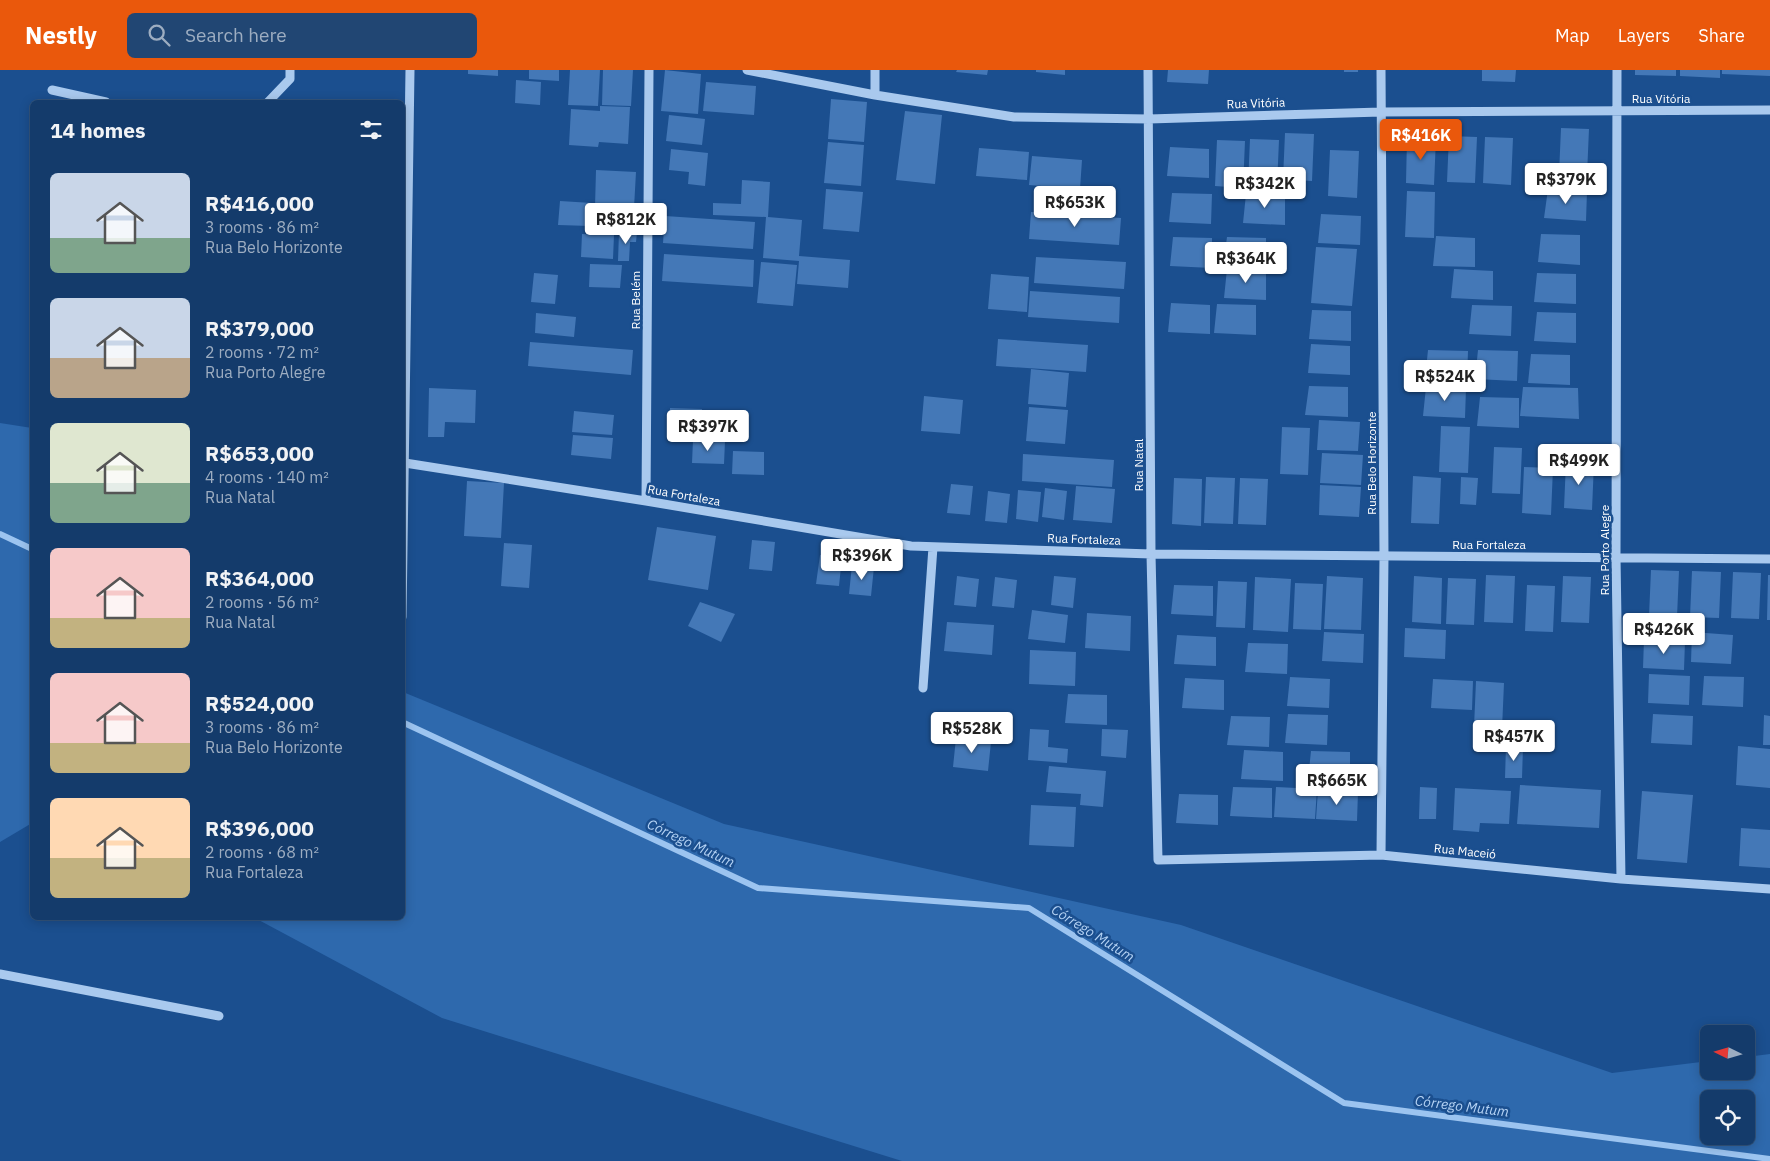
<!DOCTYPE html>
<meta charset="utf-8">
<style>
:root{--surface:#143b6b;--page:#214673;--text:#f1f3f6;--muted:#9dadc1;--line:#33557e;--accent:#ea580c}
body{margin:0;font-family:"IBM Plex Sans",sans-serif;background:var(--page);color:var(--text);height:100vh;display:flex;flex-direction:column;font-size:19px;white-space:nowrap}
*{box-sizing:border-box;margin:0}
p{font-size:16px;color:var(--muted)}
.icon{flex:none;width:28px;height:28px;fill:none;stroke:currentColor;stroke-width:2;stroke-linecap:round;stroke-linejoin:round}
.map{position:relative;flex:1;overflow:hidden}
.details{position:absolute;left:30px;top:30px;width:375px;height:820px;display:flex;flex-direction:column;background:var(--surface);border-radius:8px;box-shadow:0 2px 12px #0003,0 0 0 1px var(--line)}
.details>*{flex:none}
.needle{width:32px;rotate:275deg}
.buttons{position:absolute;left:1700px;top:955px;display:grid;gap:10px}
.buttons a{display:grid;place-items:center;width:55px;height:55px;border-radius:8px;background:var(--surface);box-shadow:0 2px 12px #0003,0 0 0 1px var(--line);font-size:25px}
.price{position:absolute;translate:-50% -42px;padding:0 11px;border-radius:5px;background:#fff;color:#222;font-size:16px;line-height:32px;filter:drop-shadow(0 1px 2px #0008)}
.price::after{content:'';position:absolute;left:50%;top:30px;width:15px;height:11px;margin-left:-8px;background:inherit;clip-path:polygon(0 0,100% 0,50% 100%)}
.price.selected{background:var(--accent);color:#fff}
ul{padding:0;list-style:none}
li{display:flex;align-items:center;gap:15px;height:125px;padding:0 20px}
li span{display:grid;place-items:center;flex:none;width:140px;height:100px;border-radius:8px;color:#555}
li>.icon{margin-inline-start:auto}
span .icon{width:60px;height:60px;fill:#fffc;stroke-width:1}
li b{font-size:21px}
h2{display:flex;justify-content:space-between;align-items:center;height:60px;padding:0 20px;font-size:21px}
header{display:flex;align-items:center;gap:30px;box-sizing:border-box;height:70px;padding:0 25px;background:var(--accent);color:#fff}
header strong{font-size:24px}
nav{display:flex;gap:28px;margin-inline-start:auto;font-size:18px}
.search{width:350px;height:45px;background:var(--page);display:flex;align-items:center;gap:12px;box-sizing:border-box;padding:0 18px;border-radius:8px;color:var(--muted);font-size:19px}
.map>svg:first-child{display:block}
.green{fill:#2e69ad;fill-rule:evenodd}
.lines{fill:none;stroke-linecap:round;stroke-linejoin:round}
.stream{stroke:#9cc4f0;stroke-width:6}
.building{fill:#4478b7}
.minor{stroke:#a9c9ee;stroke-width:9}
.labels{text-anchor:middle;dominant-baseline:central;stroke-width:5;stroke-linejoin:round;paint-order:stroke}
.street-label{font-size:12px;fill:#fff;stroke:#1b4f8f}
.water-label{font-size:14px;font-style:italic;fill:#b5d3f5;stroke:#1b4f8f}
</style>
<header>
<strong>Nestly</strong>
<div class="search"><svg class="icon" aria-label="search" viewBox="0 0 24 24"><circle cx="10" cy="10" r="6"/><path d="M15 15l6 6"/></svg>Search here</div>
<nav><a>Map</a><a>Layers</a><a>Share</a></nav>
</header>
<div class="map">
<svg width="1770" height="1091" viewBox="0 0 1770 1091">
<rect width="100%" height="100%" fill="#1b4f8f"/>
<path class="green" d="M0 353 32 358V753L0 772Z
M403 622 724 754 1181 855 1612 1003 1709 991V1001H1746V987L1770 984V1091H902L442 948 255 848H402ZM1709 1029H1746V1066H1709Z"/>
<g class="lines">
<path class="stream" d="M0 464 32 479
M402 652 758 818 1029 838 1344 1033 1770 1089"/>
</g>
<path class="building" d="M468 0H498V6L468 4Z
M529 0H559V11L529 9Z
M570 0H600L598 36 568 35Z
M603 0H633L631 36 602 35Z
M665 0 701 4 698 44 661 41Z
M957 0H988L987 5 956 2Z
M1036 0H1065V5L1036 2Z
M1168 0H1209L1208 14 1167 12Z
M1344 0H1358V2H1344Z
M1482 0H1516L1515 12 1482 11Z
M1635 0H1676V6L1635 5Z
M1680 0H1720V8L1680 6Z
M1722 0H1770V6L1722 4Z
M516 10 541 12 540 35 515 33Z
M706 12 756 16 754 45 703 41Z
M831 29 867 32 864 72 828 69Z
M600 36 630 37 628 74 599 72 598 77 569 75 571 39 600 41Z
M905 41 942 45 935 114 896 110Z
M669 45 705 49 702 75 666 71Z
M1561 58 1589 59 1587 105 1559 104Z
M1285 63 1314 64 1312 111 1283 109Z
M1449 66 1477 67 1475 113 1447 112Z
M1407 67 1436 68 1434 115 1406 113Z
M1485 67 1513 68 1511 115 1483 113Z
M1250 69 1279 70 1277 116 1248 115Z
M1217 70 1245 71 1243 118 1215 116Z
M828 72 864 75 861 116 824 113Z
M1170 77 1209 79V108L1167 106Z
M979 78 1029 82 1027 110 976 106Z
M671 79 708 83 705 116 688 114 689 102 669 100Z
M1330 80 1359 81 1357 128 1328 126Z
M1032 86 1082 90 1080 119 1029 115Z
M596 100 636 102 634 138 595 137Z
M742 110 770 112 768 147 802 150 799 186 850 190 848 218 797 214 799 191 763 188 766 147 713 145V133L741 134Z
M826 119 863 122 859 162 823 159Z
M1548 119 1587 121 1586 151 1544 148Z
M1407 121 1435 122 1434 168 1405 167Z
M1172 123 1212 124 1211 154 1169 152Z
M1246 124 1285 125V155L1243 153Z
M560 131 592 133 590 156 558 155Z
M1031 142 1121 148 1119 175 1029 169Z
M1321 144 1361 146 1360 175 1318 173Z
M665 146 755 152 753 179 663 173Z
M619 162H637L636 172H630L629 191H618Z
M582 164 614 165 613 189 581 187Z
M1541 164 1580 165V195L1538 192Z
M1436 166 1475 168V197L1433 196Z
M1173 167 1212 168V198L1170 196Z
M1227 167 1266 168V198L1223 196Z
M1316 177 1357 179 1352 236 1311 233Z
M664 184 754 190 753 217 662 211Z
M1036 187 1126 192 1124 219 1034 213Z
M761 192 797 195 793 236 757 233Z
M590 194 622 195 620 218 589 217Z
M1227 199 1266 200V230L1224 228Z
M1454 199 1493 201V230L1451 228Z
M534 203 558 205 555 234 531 232Z
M1537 203 1576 204V234L1534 232Z
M991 204 1029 207 1027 242 988 239Z
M1030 221 1120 227 1119 253 1028 247Z
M1171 233 1210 235V264L1168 262Z
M1217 234 1256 235V265L1214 263Z
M1472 235 1512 236 1511 266 1469 264Z
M1312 240 1351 241V271L1309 269Z
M1537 242 1576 243V273L1534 271Z
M536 243 576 247 574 267 535 263Z
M998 269 1088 275 1086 302 996 296Z
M530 272 633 280 631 305 528 296Z
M1311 274 1350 276V305L1308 303Z
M1428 280 1468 281 1467 311 1425 309Z
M1478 280 1518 281 1517 311 1475 309Z
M1531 284 1570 285V315L1528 313Z
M1031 299 1069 303 1066 337 1028 334Z
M1309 316 1348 317V347L1305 345Z
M1426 317 1466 318 1465 348 1423 346Z
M1523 317 1578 318 1579 349 1520 346Z
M429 318 476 320 475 353 445 352 444 367H428Z
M924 326 963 330 960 364 921 361Z
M1480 327 1519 328V358L1477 356Z
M1029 337 1068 340 1065 374 1026 371Z
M670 338 702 339 701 362 670 361Z
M574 341 614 345 612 365 572 362Z
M1319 350 1360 352 1358 381 1317 380Z
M1441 356 1470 357 1468 403 1439 402Z
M1282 357 1310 358 1308 405 1280 404Z
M573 365 613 368 611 389 571 385Z
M693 370 725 371 724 394 692 393Z
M1494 377 1522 378 1520 424 1492 423Z
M733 381 764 382V405L732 404Z
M1322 383 1363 385 1361 415 1320 413Z
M1023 384 1114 390 1112 417 1022 411Z
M1566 392 1594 393 1592 440 1564 438Z
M1524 397 1553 398 1551 445 1522 443Z
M1413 406 1441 408 1439 454 1411 453Z
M1206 407 1235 408 1233 454 1204 453Z
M1461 407 1478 408 1476 435 1460 434Z
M1174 408 1202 409 1201 456 1172 454Z
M1240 408 1268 409 1266 455 1238 454Z
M467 411 504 413 501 468 464 466Z
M951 414 973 416 970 445 947 443Z
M1320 415 1361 417 1359 447 1319 445Z
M1076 416 1115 419 1112 453 1073 450Z
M1045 418 1067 421 1064 450 1042 447Z
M1018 420 1041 422 1038 452 1016 449Z
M988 421 1010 424 1007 453 985 451Z
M657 457 716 466 708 520 648 510Z
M752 470 775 472 772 501 749 499Z
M504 473 532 475 529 518 501 516Z
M820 485 842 487 839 516 816 514Z
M852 495 874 497 871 526 849 524Z
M1651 500 1679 501 1677 547 1649 546Z
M1692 501 1721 502 1719 548 1690 547Z
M1733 502 1761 503 1759 549 1731 548Z
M1486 505 1515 506 1513 553 1484 552Z
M1768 505H1770V550H1767Z
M957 506 979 509 976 537 954 535Z
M1054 506 1076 508 1073 538 1051 535Z
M1327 506 1363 508 1361 560 1324 559Z
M1414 506 1442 508 1441 554 1412 552Z
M1563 506 1591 507 1589 553 1561 552Z
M995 507 1017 510 1014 538 992 536Z
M1255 507 1291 509 1288 562 1253 560Z
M1448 508 1476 509 1474 555 1446 554Z
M1218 511 1247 512 1245 558 1216 557Z
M1295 513 1323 514 1321 560 1293 559Z
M1174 515 1213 516V546L1171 544Z
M1527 515 1555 516 1553 562 1525 561Z
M700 532 735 544 721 572 688 556Z
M1032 540 1068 545 1065 573 1028 569Z
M1087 543 1131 546 1130 581 1085 578Z
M947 552 994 555 992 585 944 581Z
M1405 558 1446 560 1445 589 1404 587Z
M1324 562 1364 564 1363 593 1322 591Z
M1692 562 1733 565 1731 594 1691 592Z
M1177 565 1216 567V596L1174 594Z
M1644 569 1685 571 1684 600 1643 598Z
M1248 573 1288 574 1287 604 1245 602Z
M1030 580 1076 582 1075 616 1029 614Z
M1649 604 1690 606 1689 635 1648 633Z
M1704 606 1744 607 1743 637 1702 635Z
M1290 607 1330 609 1329 638 1287 636Z
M1185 608 1224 610V640L1182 638Z
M1433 609 1473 611 1472 640 1431 638Z
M1476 611 1504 613 1502 659 1474 657Z
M1068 624 1107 625V655L1065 653Z
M1288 644 1328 645 1327 675 1285 673Z
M1653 644 1693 646 1692 675 1651 673Z
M1764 645 1770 646V675H1763Z
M1231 646 1270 647 1269 677 1227 675Z
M1030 659 1049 660 1048 677 1068 679 1067 693 1028 690Z
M1102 659 1128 660 1126 688 1101 686Z
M956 668 991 672 988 701 953 697Z
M1506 676 1523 677 1522 708H1505Z
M1738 676 1770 679V718L1736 715Z
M1244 680 1283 682V711L1241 709Z
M1311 681 1350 682V712L1308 710Z
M1049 696 1106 701 1103 737 1080 735 1081 724 1046 722Z
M1520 715 1601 720 1599 758 1517 754Z
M1233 717 1272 718V748L1230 746Z
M1276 717 1317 719 1315 749 1274 747Z
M1420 717 1437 718 1436 749H1419Z
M1455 718 1511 721 1509 754 1480 753 1479 762 1453 760Z
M1318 720 1358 722 1357 751 1316 749Z
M1642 721 1693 725 1687 793 1637 789Z
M1179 724 1218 725V755L1176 753Z
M1031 735 1076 737 1074 777 1029 775Z
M1741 758 1770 760V798L1739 796Z"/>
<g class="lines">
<path class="minor" d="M747 0 875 25 1014 47 1149 49 1381 42 1770 40
M1148 0 1151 484 1158 790 1381 785 1621 809 1770 819
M1381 0 1384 486 1381 785
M1617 0 1616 487 1621 809
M52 20 106 32
M875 25V0
M268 32 290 9V0
M405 393 646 431 911 476 1151 484 1770 489
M646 431 649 0
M402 547 410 0
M923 618 933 477
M0 904 219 946"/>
</g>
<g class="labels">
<g class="street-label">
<text x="1661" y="28">Rua Vitória</text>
<text transform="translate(1256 33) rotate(-2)">Rua Vitória</text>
<text transform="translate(635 230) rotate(-90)">Rua Belém</text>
<text transform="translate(1371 393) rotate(-90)">Rua Belo Horizonte</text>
<text transform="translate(1138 395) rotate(-90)">Rua Natal</text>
<text transform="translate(684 425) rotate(10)">Rua Fortaleza</text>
<text transform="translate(1084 469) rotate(2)">Rua Fortaleza</text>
<text x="1489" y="474">Rua Fortaleza</text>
<text transform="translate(1604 480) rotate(-90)">Rua Porto Alegre</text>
<text transform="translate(1465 781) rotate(6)">Rua Maceió</text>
</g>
<g class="water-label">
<text transform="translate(691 773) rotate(25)">Córrego Mutum</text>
<text transform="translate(1093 863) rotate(32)">Córrego Mutum</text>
<text transform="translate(1462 1036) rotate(7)">Córrego Mutum</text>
</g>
</g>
</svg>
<div class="buttons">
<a><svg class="needle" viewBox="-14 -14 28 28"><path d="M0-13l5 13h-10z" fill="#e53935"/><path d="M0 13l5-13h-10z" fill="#9dadc1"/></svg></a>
<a><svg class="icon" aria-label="locate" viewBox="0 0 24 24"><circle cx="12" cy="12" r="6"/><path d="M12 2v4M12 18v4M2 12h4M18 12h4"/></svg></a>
</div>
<b class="price selected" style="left:1421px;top:91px">R$416K</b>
<b class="price" style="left:1566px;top:135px">R$379K</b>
<b class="price" style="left:1265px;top:139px">R$342K</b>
<b class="price" style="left:1075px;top:158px">R$653K</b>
<b class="price" style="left:626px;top:175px">R$812K</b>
<b class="price" style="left:1246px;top:214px">R$364K</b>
<b class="price" style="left:1445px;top:332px">R$524K</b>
<b class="price" style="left:708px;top:382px">R$397K</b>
<b class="price" style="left:1579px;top:416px">R$499K</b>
<b class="price" style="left:862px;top:511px">R$396K</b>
<b class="price" style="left:1664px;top:585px">R$426K</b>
<b class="price" style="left:972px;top:684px">R$528K</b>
<b class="price" style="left:1514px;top:692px">R$457K</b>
<b class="price" style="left:1337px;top:736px">R$665K</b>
<section class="details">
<h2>14 homes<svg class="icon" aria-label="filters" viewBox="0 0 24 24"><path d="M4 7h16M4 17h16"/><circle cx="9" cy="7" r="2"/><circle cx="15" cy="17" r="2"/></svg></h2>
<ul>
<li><span style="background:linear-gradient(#c9d6e8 65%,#7fa58c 0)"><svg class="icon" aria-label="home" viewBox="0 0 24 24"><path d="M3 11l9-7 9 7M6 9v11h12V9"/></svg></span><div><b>R$416,000</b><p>3 rooms · 86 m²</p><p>Rua Belo Horizonte</p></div></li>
<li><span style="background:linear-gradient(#c9d6e8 60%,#b9a48a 0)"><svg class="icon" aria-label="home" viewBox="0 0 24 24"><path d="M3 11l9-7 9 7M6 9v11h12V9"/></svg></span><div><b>R$379,000</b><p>2 rooms · 72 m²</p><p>Rua Porto Alegre</p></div></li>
<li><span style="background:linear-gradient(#dfe7d0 60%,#7fa58c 0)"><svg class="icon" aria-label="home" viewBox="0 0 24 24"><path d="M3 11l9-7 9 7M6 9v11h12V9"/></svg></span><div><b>R$653,000</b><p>4 rooms · 140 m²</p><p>Rua Natal</p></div></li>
<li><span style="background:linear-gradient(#f6c9c9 70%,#c2b280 0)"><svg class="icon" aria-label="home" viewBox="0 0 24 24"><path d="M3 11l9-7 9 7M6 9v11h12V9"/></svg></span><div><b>R$364,000</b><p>2 rooms · 56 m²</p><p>Rua Natal</p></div></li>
<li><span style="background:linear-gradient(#f6c9c9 70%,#c2b280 0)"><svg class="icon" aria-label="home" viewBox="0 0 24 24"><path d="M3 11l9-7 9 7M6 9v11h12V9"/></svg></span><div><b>R$524,000</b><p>3 rooms · 86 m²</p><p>Rua Belo Horizonte</p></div></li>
<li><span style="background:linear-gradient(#ffd9b3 60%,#c2b280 0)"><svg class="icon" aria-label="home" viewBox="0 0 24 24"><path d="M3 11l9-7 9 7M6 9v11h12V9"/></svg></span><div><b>R$396,000</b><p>2 rooms · 68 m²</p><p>Rua Fortaleza</p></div></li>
</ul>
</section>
</div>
